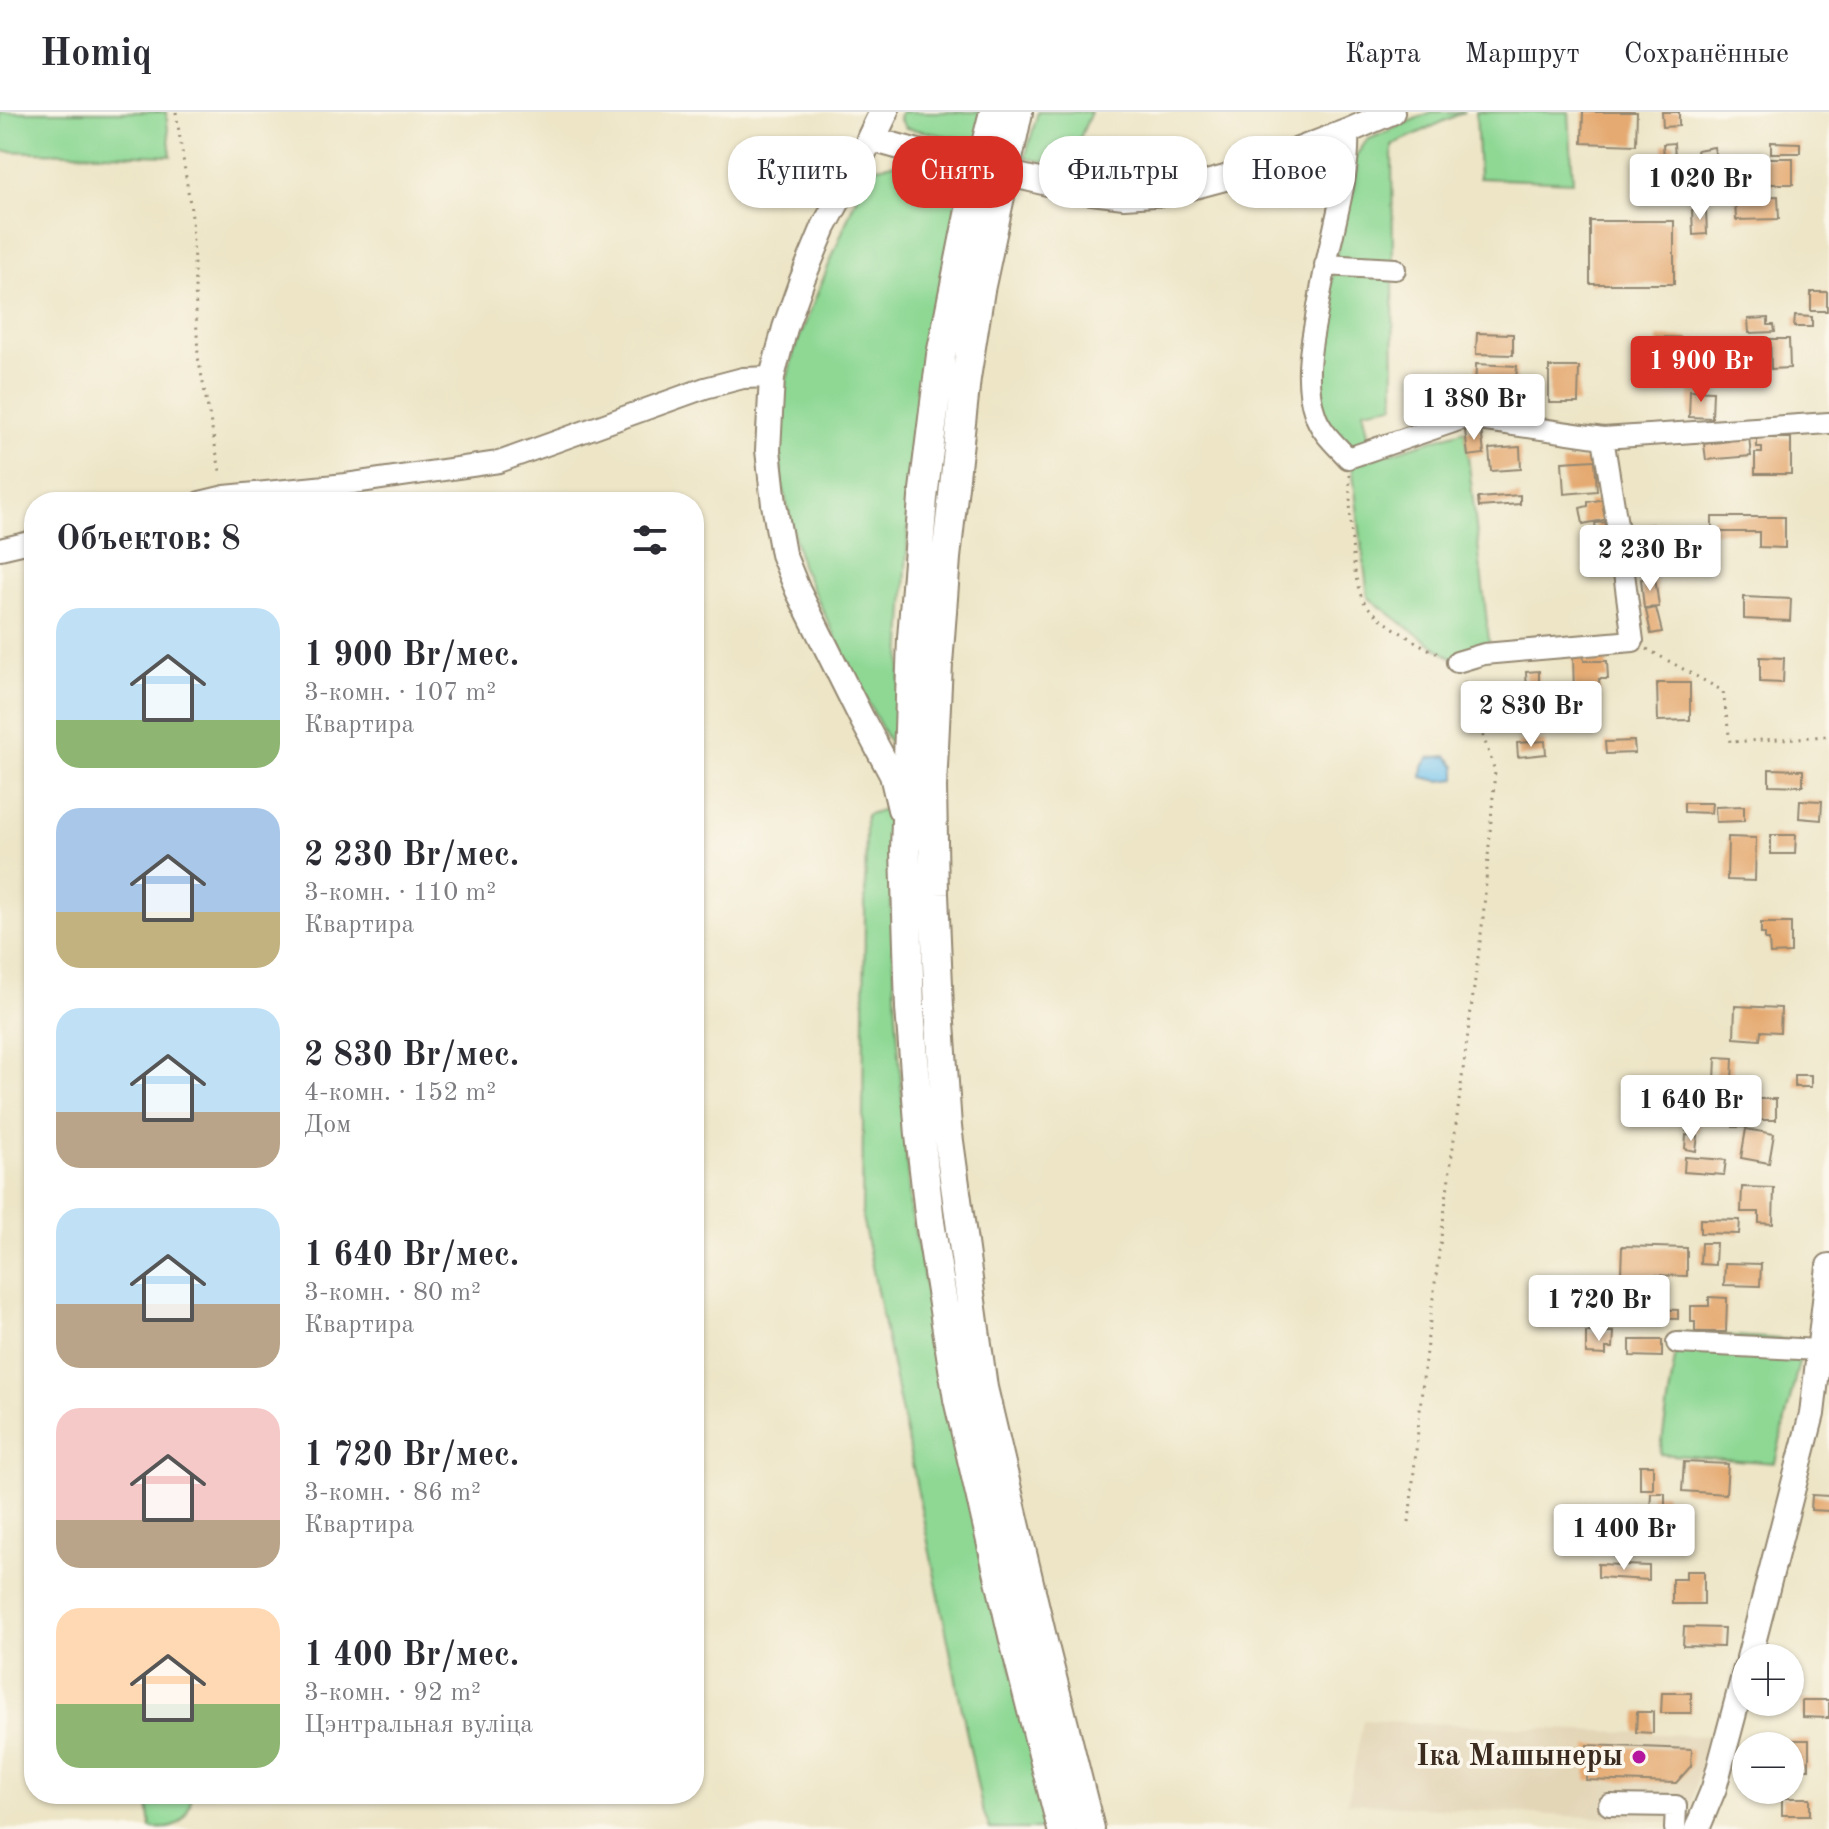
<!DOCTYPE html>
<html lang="ru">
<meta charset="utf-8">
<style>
:root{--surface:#fff;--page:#f7f7f7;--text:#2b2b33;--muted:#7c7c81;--line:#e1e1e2;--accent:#d93025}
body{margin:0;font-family:"Old Standard TT",serif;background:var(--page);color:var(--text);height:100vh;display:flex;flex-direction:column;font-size:30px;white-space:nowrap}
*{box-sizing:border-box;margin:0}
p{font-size:26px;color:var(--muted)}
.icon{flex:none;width:44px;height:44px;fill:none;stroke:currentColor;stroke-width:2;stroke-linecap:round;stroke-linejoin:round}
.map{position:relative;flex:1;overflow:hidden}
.drawer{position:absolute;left:24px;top:380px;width:680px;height:1312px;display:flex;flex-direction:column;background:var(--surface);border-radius:32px;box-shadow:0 2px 6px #0004}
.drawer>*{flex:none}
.hud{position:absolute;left:728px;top:24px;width:760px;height:72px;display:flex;gap:16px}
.fabs{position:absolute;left:1732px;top:1532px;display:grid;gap:16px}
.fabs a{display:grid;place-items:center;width:72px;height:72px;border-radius:50%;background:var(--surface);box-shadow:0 2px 6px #0004;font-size:40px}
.price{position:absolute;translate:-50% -68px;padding:0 18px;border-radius:8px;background:#fff;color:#222;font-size:26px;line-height:52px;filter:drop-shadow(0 2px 4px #0008)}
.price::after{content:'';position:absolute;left:50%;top:48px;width:24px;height:18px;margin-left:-12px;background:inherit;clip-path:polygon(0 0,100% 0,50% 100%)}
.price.on{background:var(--accent);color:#fff}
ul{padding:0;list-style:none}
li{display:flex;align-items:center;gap:24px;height:200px;padding:0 32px}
li span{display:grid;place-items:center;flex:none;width:224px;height:160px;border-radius:24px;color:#555}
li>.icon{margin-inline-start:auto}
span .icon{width:96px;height:96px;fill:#fffc;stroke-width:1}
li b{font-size:34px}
h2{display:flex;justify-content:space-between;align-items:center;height:96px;padding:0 32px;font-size:34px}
.pill{padding:0 28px;border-radius:32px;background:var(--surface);box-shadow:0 2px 6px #0004;font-size:28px;line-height:72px}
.pill.on{background:var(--accent);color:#fff}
header{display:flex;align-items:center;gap:48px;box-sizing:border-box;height:112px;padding:0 40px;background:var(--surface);border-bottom:2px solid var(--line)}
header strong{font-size:38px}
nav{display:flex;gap:44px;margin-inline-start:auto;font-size:28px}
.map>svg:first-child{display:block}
.built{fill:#e3d6b7}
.green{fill:#8ed894;stroke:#648159;stroke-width:2}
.water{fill:#71c2ed;stroke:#567686;stroke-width:2}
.building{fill:#e5aa72}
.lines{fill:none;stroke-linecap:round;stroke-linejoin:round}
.minor-casing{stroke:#948872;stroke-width:24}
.major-casing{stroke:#948872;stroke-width:28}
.highway-casing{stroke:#948872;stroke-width:32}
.path{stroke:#948872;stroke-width:3;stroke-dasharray:2 6;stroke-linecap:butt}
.minor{stroke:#fff;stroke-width:20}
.major{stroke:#fff;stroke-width:24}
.highway{stroke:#fff;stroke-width:28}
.major-bridge-casing{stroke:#948872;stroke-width:28;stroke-linecap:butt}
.major-bridge{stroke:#fff;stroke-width:24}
.poi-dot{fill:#b5179e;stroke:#fbf7ec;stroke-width:3}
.labels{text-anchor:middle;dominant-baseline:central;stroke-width:7;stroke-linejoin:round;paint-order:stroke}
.poi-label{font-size:30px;font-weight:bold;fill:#3b2a1e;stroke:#fbf7ec;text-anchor:end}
</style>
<header>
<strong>Homiq</strong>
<nav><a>Карта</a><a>Маршрут</a><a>Сохранённые</a></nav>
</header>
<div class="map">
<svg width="1829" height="1717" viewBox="0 0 1829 1717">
<rect width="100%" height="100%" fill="#fbf7ec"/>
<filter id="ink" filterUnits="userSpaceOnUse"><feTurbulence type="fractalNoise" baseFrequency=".0125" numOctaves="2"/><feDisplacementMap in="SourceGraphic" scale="16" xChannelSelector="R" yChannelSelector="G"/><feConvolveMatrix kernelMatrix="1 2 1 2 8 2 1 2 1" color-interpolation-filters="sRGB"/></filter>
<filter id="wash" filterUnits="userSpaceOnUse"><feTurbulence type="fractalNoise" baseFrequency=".006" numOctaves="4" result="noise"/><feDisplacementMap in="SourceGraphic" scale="32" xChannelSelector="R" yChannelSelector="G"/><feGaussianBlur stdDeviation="1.8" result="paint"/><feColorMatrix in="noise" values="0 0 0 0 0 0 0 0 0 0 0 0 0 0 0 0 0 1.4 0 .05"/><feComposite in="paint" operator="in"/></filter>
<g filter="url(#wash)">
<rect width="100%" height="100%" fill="#ede5c6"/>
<path class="built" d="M1363 1608 1708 1624 1687 1711 1347 1691Z"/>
<path class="green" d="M0 0H166L171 44 1 39Z
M901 0H986L979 30 906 16 899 7Z
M1038 0H1091L1068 54 1025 46Z
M1431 0H1464L1392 33 1394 293 1363 298 1370 330 1356 334 1333 319 1322 298 1316 253 1355 45 1367 28Z
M1476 0H1569L1573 70 1479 66Z
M898 51 966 69 938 206 911 365 896 643 851 558 801 453 782 371 778 303 794 239 860 76 877 55Z
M1465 318 1490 537 1457 550 1404 513 1368 485 1352 353Z
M887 696 896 901 910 1094 952 1307 1050 1717H990L982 1696 862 1105 866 703Z
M1679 1220 1804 1229 1775 1351 1660 1342Z
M147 1682H190C192 1691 189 1694 186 1702 179 1717 167 1717 151 1716Z"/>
<path class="water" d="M1447 644 1456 654V667L1439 669 1422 665 1423 654 1429 646Z"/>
<g id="blocks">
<path class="building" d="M1583 0H1637L1636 33 1582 31Z
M1662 0H1679V14L1663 15Z
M1771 30 1800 31V41H1771Z
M1674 31 1675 46H1664L1663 32Z
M1714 35 1721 72 1704 75 1697 38Z
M1750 46H1793V72H1750Z
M1778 84 1779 107 1736 108 1735 86Z
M1706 97 1707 122 1693 123 1692 98Z
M1590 109H1674V172H1590Z
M1811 180H1827V199H1811Z
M1795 204 1812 205V215H1794Z
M1768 206V213H1774L1775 220 1749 221 1748 207Z
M1477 221 1513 222V243L1476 242Z
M1657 225 1689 226 1688 263 1656 261Z
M1770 227H1789L1790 256 1771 257Z
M1476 252 1517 254 1515 285 1475 283Z
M1549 255H1579L1578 291H1549Z
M1690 278 1713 279 1712 306 1689 305Z
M1481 316 1484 342 1468 344 1465 318Z
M1749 324 1751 344 1706 348 1704 332 1729 329V326Z
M1757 326H1791V362H1755V341H1762V335H1757Z
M1520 335 1521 357 1491 359 1489 337Z
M1595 348 1597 379 1564 382 1562 350Z
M1520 383V392L1479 395 1478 386Z
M1605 387 1608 407 1583 412 1580 396 1588 394V390Z
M1712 405H1785V436L1759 435V420H1712Z
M1608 410 1610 428 1598 430 1595 411Z
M1653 412 1658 440 1643 443 1638 414Z
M1655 465 1659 495 1644 496 1641 467Z
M1744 485 1791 487 1790 509 1744 507Z
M1656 496 1662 520 1651 522 1646 498Z
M1583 542 1584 549H1607L1608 567H1599L1600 582H1574L1573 543Z
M1760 545 1784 546 1783 571 1760 570Z
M1539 559V579H1527L1526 560Z
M1657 571H1690V608L1658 609Z
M1545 629 1546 642 1518 645 1517 631Z
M1634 629 1635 641 1606 642 1605 630Z
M1769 657 1803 658V674L1769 673Z
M1800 688 1822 689 1821 708 1799 706Z
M1684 691H1712L1711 701 1684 700Z
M1744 694V709L1716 710 1715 695Z
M1771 723H1796L1795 742H1771Z
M1728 725 1756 726 1755 769 1727 768Z
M1761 811H1791V841L1770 842 1769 828H1765V822H1761Z
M1735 894 1781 896 1780 920 1761 919 1760 928 1734 926Z
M1716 945 1733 946 1732 971 1715 970Z
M1795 963H1811V975H1795Z
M1697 977 1729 979V995L1696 993Z
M1747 987H1776V1008H1747V1015H1733V997H1747Z
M1688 1005 1700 1006 1699 1020 1686 1019Z
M1746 1017 1774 1022 1769 1051 1741 1046Z
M1686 1023 1698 1024 1696 1039 1685 1037Z
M1685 1045 1726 1048 1724 1063 1684 1060Z
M1742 1075 1774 1076 1773 1112 1759 1111V1100H1741Z
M1700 1107 1740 1108 1739 1122 1700 1121Z
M1701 1131H1716L1715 1153 1700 1152Z
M1622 1134 1687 1136V1164L1621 1162Z
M1725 1151 1761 1152 1760 1174 1724 1173Z
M1709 1185 1727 1186 1726 1220H1695V1210H1691V1194H1709Z
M1620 1189 1656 1190V1197L1678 1198V1207L1650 1206 1649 1213 1606 1212V1197H1620Z
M1586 1220H1614L1613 1236H1606V1243L1586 1242Z
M1630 1228H1662V1245L1630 1244Z
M1684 1350 1728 1352 1726 1382 1682 1379Z
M1640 1353H1653V1377H1640Z
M1651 1381H1665V1401L1650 1400Z
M1812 1383 1829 1384V1399L1811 1398Z
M1598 1452 1649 1454V1468L1598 1465Z
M1686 1459H1704V1492H1672V1467H1686Z
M1684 1515 1724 1516 1723 1535 1683 1534Z
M1662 1581H1691V1601H1661Z
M1802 1588H1829V1606L1802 1605Z
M1637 1600H1653V1621L1636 1620Z
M1783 1628H1809V1657H1790V1634H1783Z
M1587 1633 1692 1637 1691 1654 1676 1671 1586 1668Z
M1782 1686H1810V1703H1782Z"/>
</g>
</g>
<g filter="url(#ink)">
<use href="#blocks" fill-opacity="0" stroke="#948872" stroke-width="2"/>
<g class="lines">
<g class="minor-casing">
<path id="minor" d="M1348 19C1350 54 1340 88 1333 122 1326 149 1321 177 1316 206 1310 237 1304 271 1315 302 1320 319 1336 333 1348 346L1465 306 1603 326 1829 311
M1325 153 1395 157
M200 390 225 384 346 372 499 350 705 276 743 266 772 265
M0 437 34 429
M1457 550 1484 542 1633 529 1620 431 1603 326
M1677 1231 1819 1238
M1609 1693 1676 1694 1675 1717"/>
</g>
<g class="major-casing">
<path id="major" d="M1076 78 1124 84 1169 81 1225 66 1348 19 1392 0
M900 697 892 663 862 607 798 479 783 442 774 392 768 338 772 265 785 216 802 168 824 115 871 27 922 41
M1749 1546 1812 1302 1829 1154
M1697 1717 1714 1676 1746 1556"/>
</g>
<g class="highway-casing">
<path id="highway" d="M994 0 972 88 941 243 923 386 912 526 905 739 910 896 920 1023 930 1110 958 1287 1015 1532 1062 1717
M1018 0 980 178 966 266 946 446 938 552 932 675 934 782 939 896 947 1015 983 1276 1043 1530 1090 1717
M871 27 884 0"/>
</g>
<path class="path" d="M176 0 192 105 198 245 221 364
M1349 363C1351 395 1350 459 1362 486 1371 506 1422 534 1442 544
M1647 537 1723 579 1730 630 1829 624
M1409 1410 1425 1247 1483 807 1495 659 1464 568"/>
<use href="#minor" class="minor"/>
<use href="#major" class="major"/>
<use href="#highway" class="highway"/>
<g class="major-bridge-casing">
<path id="major-bridge" d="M922 41 1076 78"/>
</g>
<use href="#major-bridge" class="major-bridge"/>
</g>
</g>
<circle class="poi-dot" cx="1639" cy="1645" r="8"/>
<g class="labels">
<g class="poi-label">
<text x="1623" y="1645">Іка Машынеры</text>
</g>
</g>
</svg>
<div class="fabs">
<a>+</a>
<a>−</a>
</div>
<b class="price" style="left:1700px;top:110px">1 020 Br</b>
<b class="price on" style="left:1701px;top:292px">1 900 Br</b>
<b class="price" style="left:1474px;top:330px">1 380 Br</b>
<b class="price" style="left:1650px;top:481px">2 230 Br</b>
<b class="price" style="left:1531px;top:637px">2 830 Br</b>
<b class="price" style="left:1691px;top:1031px">1 640 Br</b>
<b class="price" style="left:1599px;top:1231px">1 720 Br</b>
<b class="price" style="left:1624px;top:1460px">1 400 Br</b>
<div class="hud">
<a class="pill">Купить</a>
<a class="pill on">Снять</a>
<a class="pill">Фильтры</a>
<a class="pill">Новое</a>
</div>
<section class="drawer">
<h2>Объектов: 8<svg class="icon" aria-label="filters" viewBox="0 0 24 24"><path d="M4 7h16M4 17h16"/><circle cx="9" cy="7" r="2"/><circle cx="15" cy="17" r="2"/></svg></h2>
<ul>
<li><span style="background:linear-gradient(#bfe0f5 70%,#8fb573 0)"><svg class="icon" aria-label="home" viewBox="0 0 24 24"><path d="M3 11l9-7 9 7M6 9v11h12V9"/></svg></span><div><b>1 900 Br/мес.</b><p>3-комн. · 107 m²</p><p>Квартира</p></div></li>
<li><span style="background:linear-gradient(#a9c7e8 65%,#c2b280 0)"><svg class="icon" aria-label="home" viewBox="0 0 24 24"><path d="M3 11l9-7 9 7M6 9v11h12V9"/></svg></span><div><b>2 230 Br/мес.</b><p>3-комн. · 110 m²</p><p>Квартира</p></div></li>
<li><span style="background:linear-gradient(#bfe0f5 65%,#b9a48a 0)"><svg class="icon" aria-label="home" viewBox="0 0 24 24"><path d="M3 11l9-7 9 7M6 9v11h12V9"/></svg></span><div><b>2 830 Br/мес.</b><p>4-комн. · 152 m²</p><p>Дом</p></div></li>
<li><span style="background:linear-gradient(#bfe0f5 60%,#b9a48a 0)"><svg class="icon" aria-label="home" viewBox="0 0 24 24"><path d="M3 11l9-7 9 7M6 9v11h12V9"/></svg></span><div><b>1 640 Br/мес.</b><p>3-комн. · 80 m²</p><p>Квартира</p></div></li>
<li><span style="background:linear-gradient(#f6c9c9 70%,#b9a48a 0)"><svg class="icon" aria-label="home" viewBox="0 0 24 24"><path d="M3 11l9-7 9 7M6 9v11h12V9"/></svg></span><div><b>1 720 Br/мес.</b><p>3-комн. · 86 m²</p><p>Квартира</p></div></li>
<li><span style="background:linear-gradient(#ffd9b3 60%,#8fb573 0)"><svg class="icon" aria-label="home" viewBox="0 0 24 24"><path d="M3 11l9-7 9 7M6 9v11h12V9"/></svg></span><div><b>1 400 Br/мес.</b><p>3-комн. · 92 m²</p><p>Цэнтральная вуліца</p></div></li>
</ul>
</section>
</div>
